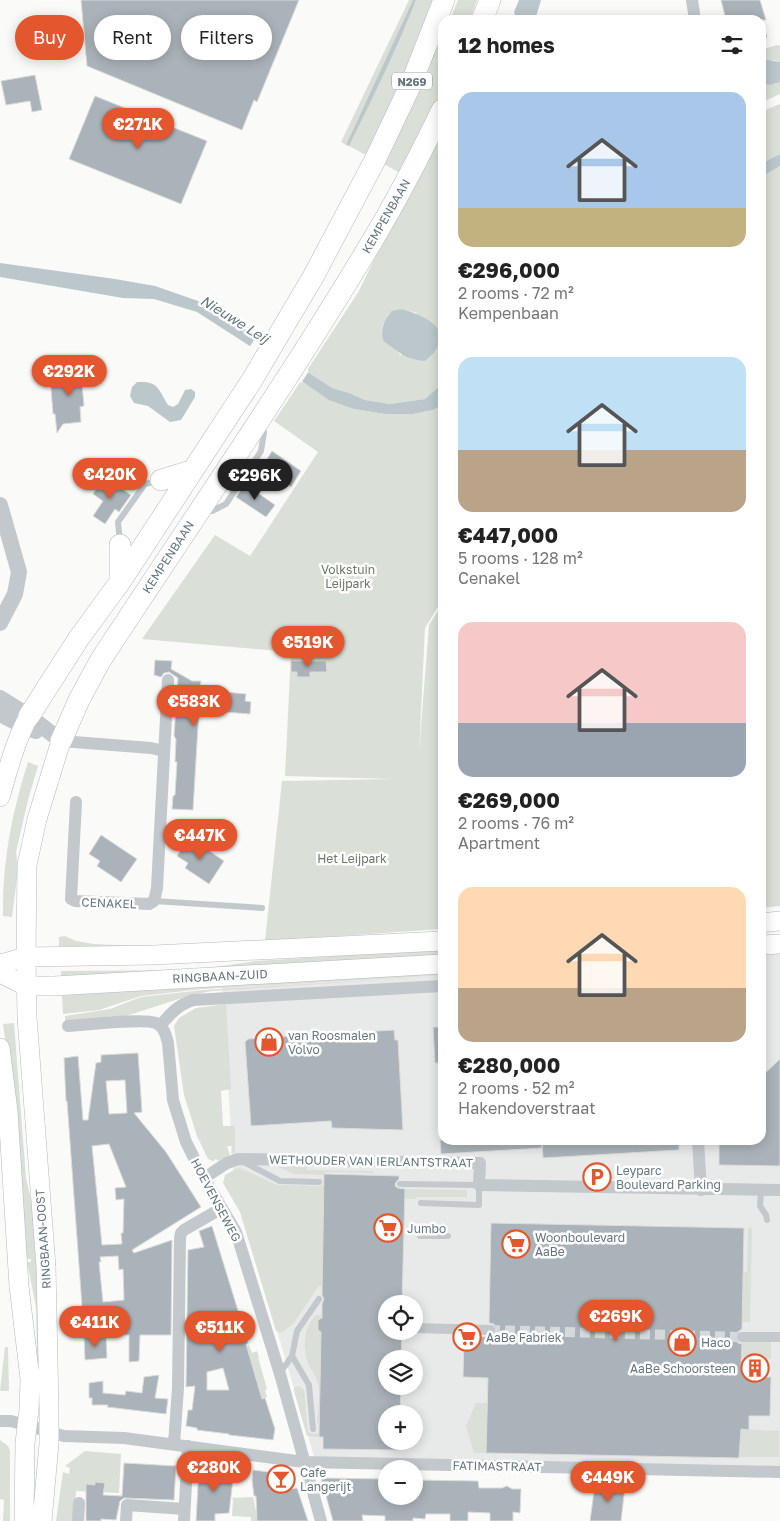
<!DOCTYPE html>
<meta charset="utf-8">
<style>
:root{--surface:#fff;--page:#f6f6f6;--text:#222;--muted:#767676;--accent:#e4572e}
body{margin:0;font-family:"Golos Text",sans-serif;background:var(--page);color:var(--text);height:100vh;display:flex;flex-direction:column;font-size:19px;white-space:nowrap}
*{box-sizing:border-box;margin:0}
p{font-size:16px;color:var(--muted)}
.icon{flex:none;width:28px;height:28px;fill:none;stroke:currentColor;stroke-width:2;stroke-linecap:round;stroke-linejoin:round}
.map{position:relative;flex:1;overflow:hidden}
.drawer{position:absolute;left:438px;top:15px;width:328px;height:1130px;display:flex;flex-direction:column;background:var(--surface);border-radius:15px;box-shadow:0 2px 12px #0003}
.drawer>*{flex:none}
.banner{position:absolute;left:15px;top:15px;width:348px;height:45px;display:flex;gap:10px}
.fabs{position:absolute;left:378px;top:1295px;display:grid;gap:10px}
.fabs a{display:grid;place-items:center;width:45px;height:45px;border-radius:50%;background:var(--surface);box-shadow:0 2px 12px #0003;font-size:25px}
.price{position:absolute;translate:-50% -42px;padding:0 11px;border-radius:18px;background:var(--accent);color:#fff;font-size:16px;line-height:32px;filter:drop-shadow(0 1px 2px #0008)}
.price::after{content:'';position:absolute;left:50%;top:30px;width:15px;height:11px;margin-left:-8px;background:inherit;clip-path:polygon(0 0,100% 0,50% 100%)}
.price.selected{background:#222;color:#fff}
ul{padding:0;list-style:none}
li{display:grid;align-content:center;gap:10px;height:265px;padding:0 20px}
li span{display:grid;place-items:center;height:155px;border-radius:15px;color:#555}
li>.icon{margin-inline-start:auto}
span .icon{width:90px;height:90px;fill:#fffc;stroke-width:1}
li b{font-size:21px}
h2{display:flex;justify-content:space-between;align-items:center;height:60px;padding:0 20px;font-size:21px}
.pill{padding:0 18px;border-radius:22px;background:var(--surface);box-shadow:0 2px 12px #0003;font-size:18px;line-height:45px}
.pill.selected{background:var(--accent);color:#fff}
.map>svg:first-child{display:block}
.built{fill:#e8e9e9;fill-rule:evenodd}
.green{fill:#dadfd7;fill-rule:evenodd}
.water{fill:#bbc7cb}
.pier{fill:#fafaf8}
.building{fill:#aab3b9;stroke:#dcdcda;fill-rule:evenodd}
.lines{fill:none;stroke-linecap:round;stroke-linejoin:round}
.pedestrian-tunnel{stroke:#d5d9db;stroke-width:10;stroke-dasharray:10 5;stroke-linecap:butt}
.secondary-casing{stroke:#b3babf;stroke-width:20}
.trunk-casing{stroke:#b4b9bd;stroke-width:22}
.service{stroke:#c3c8cc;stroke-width:6}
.pedestrian{stroke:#c3c8cc;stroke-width:10}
.minor{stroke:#c3c8cc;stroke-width:12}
.tertiary{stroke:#c3c8cc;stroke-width:16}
.secondary{stroke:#fff;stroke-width:19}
.trunk{stroke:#fff;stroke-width:21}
.labels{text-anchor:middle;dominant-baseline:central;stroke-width:5;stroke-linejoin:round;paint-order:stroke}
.shield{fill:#fff;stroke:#939fa8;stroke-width:1}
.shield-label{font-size:11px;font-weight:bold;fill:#657683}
.street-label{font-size:12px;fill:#657683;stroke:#fff}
.park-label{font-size:12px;fill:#687a64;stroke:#fff}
.poi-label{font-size:12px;fill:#657683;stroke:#fff;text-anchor:start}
.water-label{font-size:14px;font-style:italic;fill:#60757c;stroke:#fff}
</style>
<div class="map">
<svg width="780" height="1521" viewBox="0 0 780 1521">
<rect width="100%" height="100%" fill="#fafaf8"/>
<path class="built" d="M780 943V1473L316 1463 234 1185 222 979 442 965V1140H760V944ZM386 1304H414V1331H386ZM386 1359H414V1386H386ZM386 1414H414V1441H386Z"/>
<path class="green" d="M409 0H413L410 7 346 145 341 142Z
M416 0H437L399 87 366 155 349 146 375 93Z
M458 0H477L470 20H450Z
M442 37V92L402 174 384 164Z
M777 45 780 46V62L773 60 764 84 770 85 780 82V94L760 103V50Z
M780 104V154L760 164V112Z
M442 128V384L425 399 390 404 365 400 349 393 331 388 306 372 359 291 393 220ZM402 309 417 313 401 356 395 348 383 341C378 322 388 318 402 309Z
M780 166V906L760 908V178Z
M301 381 354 409 385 414H413L433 410 442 405V600L425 628 419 752 429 625 442 605V929L265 941 282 781 394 779 285 776 291 652 142 639 215 535 250 556 318 452 274 421Z
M28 762 38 766 28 800 16 852 18 870 12 917 3 916C2 863 12 812 28 762Z
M65 936 76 941 94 944 185 948 161 950 59 946V937Z
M442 949V959L61 980V971L194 970 256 961Z
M442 971V975L202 989 141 996 99 1010 63 1014 62 996 74 994Z
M442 976 212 991 191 995 126 1016 65 1022V1016L110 1009 141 997 203 990Z
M226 1004 231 1089 221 1091 223 1126H235V1152L231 1154 232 1146H227L230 1155 218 1161 216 1159 213 1161 208 1159 197 1136 184 1095 174 1026 179 1018 196 1008Z
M14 1023 26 1178 36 1223 44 1390H38L36 1307 27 1262H31V1259H27L15 1113 3 1024Z
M275 1165 307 1166V1170L373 1171V1175L372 1173 325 1172 324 1175 294 1174Z
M240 1168 277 1185 324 1186 322 1285 318 1287 293 1324 281 1333 276 1331 240 1212 223 1183 225 1175 236 1169Z
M400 1189 467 1190V1197H416L415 1199H399Z
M748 1228H752L750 1322H742L743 1272H747Z
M316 1315H321V1318H319V1331L321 1332 319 1423H317C318 1412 321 1390 317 1380 315 1374 310 1369 308 1363 302 1349 304 1325 316 1315Z
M741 1340H771V1359L741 1358Z
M249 1345 252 1353 257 1351 259 1357H258L267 1389 265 1390 267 1397 262 1399 246 1346Z
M5 1347H8L9 1391H0Z
M298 1386 304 1390 308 1432 309 1433 316 1434 319 1432 318 1437 307 1436 294 1391V1388Z
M476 1403H487L486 1453H474L466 1426Z
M740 1429 779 1431V1457H739Z
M0 1440 8 1446 10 1451V1521H3L4 1500 0 1499Z
M85 1451 121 1454 119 1493 76 1491 74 1521H56L63 1472 69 1474 70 1468 65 1466Z
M253 1497 258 1521H251V1517L232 1516 233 1499 231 1498Z"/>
<path class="water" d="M413 0H416C396 50 373 98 349 146L346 145Z
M519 0H541L535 20H523L515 15 514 12Z
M767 60 780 62V82L770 85 764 84 761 78 763 62Z
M780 154V166L760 178V164Z
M0 263 115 279 155 286 201 302 225 313 281 355 332 388 349 393 365 400 390 404 425 399 442 384V405L433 410 413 414H385L354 409 329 400 276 363 197 312 154 299 123 298 0 277Z
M402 309C416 313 450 325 438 346 436 352 429 357 425 361 403 359 400 352 383 341 380 329 384 321 392 311Z
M137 382C159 381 158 389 168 405L173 407 178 404 185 390 191 389 195 392V397L181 420 170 422 148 406 134 403 130 396 132 387Z"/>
<path class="pier" d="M257 335 309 371 301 383 249 348Z"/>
<path class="building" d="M81 0H299L257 102 254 100 242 130 87 66Z
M721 0H760L766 20H726Z
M35 75 42 110 32 112 30 101 6 105 1 81Z
M95 96 207 141 181 204 69 159Z
M94 372V383L82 384 84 406 80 407 81 422 63 424 57 433 55 414H53L50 376Z
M272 451 301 471 291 487 262 467Z
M104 477 131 495 119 512 115 509 105 524 93 516 103 501 93 494Z
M245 484 275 505 266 517 236 497Z
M155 660 172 661 171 669 192 681H201L200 688 225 690V692L246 694 245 701 251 702 250 714 199 710 193 810 172 809 173 796 175 795 177 762H175L176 739 174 736 178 678 169 672 164 673 161 677 154 675Z
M291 661H326L327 672H310V677H297V672H291Z
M101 835 137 859 121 882 97 866 100 861 89 854Z
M189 837 224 861 209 884 185 868 188 863 177 856Z
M433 1027H442V1063H435Z
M394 1030 395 1040H398L403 1130 332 1128 331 1121 251 1126 245 1042 248 1039 290 1036V1040L311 1035Z
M138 1053 142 1112 134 1113 166 1152 201 1207 132 1250 134 1253 172 1240 171 1335H140L139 1361 129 1362V1335H124L125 1315 104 1316V1318L83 1320 67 1101H66L64 1058 78 1056 83 1120H88L96 1063 101 1062V1055ZM125 1080 127 1113 109 1114 106 1081ZM109 1144 126 1187 115 1188 116 1200 124 1199 123 1233H121L122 1244 102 1245 92 1146ZM118 1256 119 1270 123 1269 124 1300 103 1302 99 1262H101L100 1257Z
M780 1059V1166L719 1165V1140H760V1078Z
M440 1140H541L542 1148 441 1154Z
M542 1140H679V1150L543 1158Z
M324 1174 399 1176V1179L396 1182 395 1186 398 1188 405 1189 402 1304H386V1331H396V1333H402L401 1359H386V1386H401L400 1414H386V1441H400L399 1450 323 1449V1437H319L321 1332 318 1330V1320L322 1318V1304L324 1299 322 1295Z
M491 1223 744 1228 742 1329 736 1333 735 1337 738 1343 742 1344 741 1366 761 1363 757 1377H771L770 1416H749V1430L741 1429 739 1458 486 1453 488 1378 463 1377 464 1336 490 1337 496 1334 497 1331 494 1324 489 1323Z
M212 1226 248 1343 246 1344 262 1399 265 1398 275 1429 273 1440 229 1435V1434L197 1430V1428L186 1426 188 1410H192L195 1386 186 1387 188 1250 204 1247 199 1231ZM223 1368 229 1390H207V1372Z
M84 1336H106L107 1358 85 1360Z
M159 1375 155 1398 168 1399 166 1414 107 1407 108 1405H92V1398H89V1383L103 1381V1393L125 1395 126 1391 142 1393 144 1377Z
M124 1463 176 1466 174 1500 124 1498 120 1501 116 1520 101 1519V1521H86V1484L95 1485V1482L105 1483 103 1495 122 1496Z
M199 1467 230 1469V1471H234L229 1513 215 1514V1521H196Z
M253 1470 285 1474 290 1489 297 1488 308 1521H257L256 1496H254L252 1480Z
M321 1478 386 1479V1496H414V1480L478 1481 479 1488H502L507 1486 512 1489H521L520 1513 513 1512V1521H490V1513L468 1512V1521H450V1514H426L425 1519 413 1518V1521H385V1516L362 1515 363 1521H333Z
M595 1484H619V1486L625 1487 621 1521H590Z"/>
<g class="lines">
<path class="pedestrian-tunnel" d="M490 1330 742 1337"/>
<g class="secondary-casing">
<path id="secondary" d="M0 797C8 770 15 741 29 716
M760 923 780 921
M760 945 780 944
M0 964 26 957 154 955 442 941
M0 973 26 986H54L442 964
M0 1048 8 1111 19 1286 30 1379 29 1410 25 1443 24 1521
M42 1521 49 1444V1410L46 1267 27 1017 26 957 27 865 37 819 61 741"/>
</g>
<g class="trunk-casing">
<path id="trunk" d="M482 20 490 0
M161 480 191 471
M120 581V545
M29 716 79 638 120 582 252 380 313 277 375 160 411 84 444 0
M61 741 79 700 100 661C191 522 286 385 371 243 397 200 420 155 442 110"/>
</g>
<path class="service" d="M760 38 764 36 761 26
M212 511 226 504 261 451 264 432
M120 543 118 522 145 484 158 481
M154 901 262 908
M244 1162 280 1181 319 1182
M400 1184 479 1185V1205L421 1203
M761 1190 760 1206 766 1215 767 1220
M420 1236H448
M292 1356 309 1385 313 1429
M280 1373 292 1356 297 1331 319 1299"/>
<path class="pedestrian" d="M414 1328 490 1330
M742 1337H780"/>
<path class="minor" d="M692 0 695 20
M61 741 151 748 164 751
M76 802 71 899 75 901 149 904 154 901 157 888 168 680
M68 1026C86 1025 142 1018 156 1023 164 1027 166 1035 168 1043L173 1100 186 1142 204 1178 236 1232 280 1374 321 1521
M160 1026C170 1014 178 1005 193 1000L442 986
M698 1140 701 1190
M204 1178 227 1163 238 1159 480 1163 479 1185 780 1190
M0 1421H11L64 1436 124 1438 304 1462 780 1472
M174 1444 178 1388 180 1238 181 1233 184 1230 222 1208
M78 1521 79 1503
M126 1521 127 1505 184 1509
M184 1521 188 1446"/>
<path class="tertiary" d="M0 505 19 572 15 594 0 623
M0 698 29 716 61 741
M0 714 23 726 36 731"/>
<use href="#secondary" class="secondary"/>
<use href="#trunk" class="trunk"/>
</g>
<defs>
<g id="shop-ring" transform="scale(1.4375)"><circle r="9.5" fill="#fff" stroke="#e4572e" stroke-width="1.5"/><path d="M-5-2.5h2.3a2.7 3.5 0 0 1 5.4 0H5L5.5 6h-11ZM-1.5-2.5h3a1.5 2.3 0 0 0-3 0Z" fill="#e4572e"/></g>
<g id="parking-ring" transform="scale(1.4375)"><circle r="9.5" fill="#fff" stroke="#e4572e" stroke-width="1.5"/><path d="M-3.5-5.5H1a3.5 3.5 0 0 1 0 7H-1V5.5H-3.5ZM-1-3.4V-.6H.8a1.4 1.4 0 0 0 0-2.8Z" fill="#e4572e"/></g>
<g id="supermarket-ring" transform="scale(1.4375)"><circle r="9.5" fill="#fff" stroke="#e4572e" stroke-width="1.5"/><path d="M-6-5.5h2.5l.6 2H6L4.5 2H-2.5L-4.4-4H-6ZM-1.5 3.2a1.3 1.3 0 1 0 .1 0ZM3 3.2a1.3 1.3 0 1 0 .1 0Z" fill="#e4572e"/></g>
<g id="building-ring" transform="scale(1.4375)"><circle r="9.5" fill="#fff" stroke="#e4572e" stroke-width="1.5"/><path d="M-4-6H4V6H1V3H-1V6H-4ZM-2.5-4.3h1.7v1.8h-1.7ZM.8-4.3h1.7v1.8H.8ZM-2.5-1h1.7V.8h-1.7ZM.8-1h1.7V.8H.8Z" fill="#e4572e"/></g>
<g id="bar-ring" transform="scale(1.4375)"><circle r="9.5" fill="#fff" stroke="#e4572e" stroke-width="1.5"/><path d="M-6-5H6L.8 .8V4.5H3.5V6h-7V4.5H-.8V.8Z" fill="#e4572e"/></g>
</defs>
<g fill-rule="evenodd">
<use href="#shop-ring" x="269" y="1042"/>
<use href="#parking-ring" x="597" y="1177"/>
<use href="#supermarket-ring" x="388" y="1228"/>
<use href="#supermarket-ring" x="516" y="1244"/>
<use href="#supermarket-ring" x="467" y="1337"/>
<use href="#shop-ring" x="682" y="1342"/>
<use href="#building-ring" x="755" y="1368"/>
<use href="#bar-ring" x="281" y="1479"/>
</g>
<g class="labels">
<rect class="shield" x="392" y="72.5" width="40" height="17" rx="4"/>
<g class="shield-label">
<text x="412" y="81">N269</text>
</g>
<g class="street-label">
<text transform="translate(386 216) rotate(-60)">KEMPENBAAN</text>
<text transform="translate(168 557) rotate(-57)">KEMPENBAAN</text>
<text transform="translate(109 903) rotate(2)">CENAKEL</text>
<text transform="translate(220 976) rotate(-3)">RINGBAAN-ZUID</text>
<text transform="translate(371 1161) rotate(1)">WETHOUDER VAN IERLANTSTRAAT</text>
<text transform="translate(216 1200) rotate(62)">HOEVENSEWEG</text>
<text transform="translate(43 1239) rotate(-94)">RINGBAAN-OOST</text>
<text transform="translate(497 1466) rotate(1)">FATIMASTRAAT</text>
</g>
<g class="park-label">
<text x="348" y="569">Volkstuin<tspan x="348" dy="14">Leijpark</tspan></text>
<text x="352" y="858">Het Leijpark</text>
</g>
<g class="poi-label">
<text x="288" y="1035">van Roosmalen<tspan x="288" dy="14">Volvo</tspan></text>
<text x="616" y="1170">Leyparc<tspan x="616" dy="14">Boulevard Parking</tspan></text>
<text x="407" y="1228">Jumbo</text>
<text x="535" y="1237">Woonboulevard<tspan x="535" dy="14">AaBe</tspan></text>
<text x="486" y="1337">AaBe Fabriek</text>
<text x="701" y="1342">Haco</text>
<text x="736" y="1368" text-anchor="end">AaBe Schoorsteen</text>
<text x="300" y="1472">Cafe<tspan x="300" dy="14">Langerijt</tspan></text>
</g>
<g class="water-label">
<text transform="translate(235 319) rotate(32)">Nieuwe Leij</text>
</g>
</g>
</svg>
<div class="fabs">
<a><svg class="icon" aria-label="locate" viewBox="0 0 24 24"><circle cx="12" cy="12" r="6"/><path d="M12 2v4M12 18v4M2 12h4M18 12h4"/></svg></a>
<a><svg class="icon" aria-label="layers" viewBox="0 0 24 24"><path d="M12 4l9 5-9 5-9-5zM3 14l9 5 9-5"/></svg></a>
<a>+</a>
<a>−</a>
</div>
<b class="price" style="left:138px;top:150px">€271K</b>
<b class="price" style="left:69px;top:397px">€292K</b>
<b class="price" style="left:110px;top:500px">€420K</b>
<b class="price selected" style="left:255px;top:501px">€296K</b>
<b class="price" style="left:308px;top:668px">€519K</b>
<b class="price" style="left:194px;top:727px">€583K</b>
<b class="price" style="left:200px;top:861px">€447K</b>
<b class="price" style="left:616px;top:1342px">€269K</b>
<b class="price" style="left:95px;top:1348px">€411K</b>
<b class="price" style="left:220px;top:1353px">€511K</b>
<b class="price" style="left:214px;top:1493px">€280K</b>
<b class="price" style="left:608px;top:1503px">€449K</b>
<div class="banner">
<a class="pill selected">Buy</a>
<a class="pill">Rent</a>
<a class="pill">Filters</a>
</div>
<section class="drawer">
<h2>12 homes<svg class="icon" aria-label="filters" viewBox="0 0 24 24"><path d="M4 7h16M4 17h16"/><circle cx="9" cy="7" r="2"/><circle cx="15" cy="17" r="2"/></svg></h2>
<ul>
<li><span style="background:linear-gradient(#a9c7e8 75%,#c2b280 0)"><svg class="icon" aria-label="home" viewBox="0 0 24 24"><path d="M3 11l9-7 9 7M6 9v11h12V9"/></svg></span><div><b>€296,000</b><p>2 rooms · 72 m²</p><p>Kempenbaan</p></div></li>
<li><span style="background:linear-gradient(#bfe0f5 60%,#b9a48a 0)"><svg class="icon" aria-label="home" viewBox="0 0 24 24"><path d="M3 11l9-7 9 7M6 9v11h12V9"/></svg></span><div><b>€447,000</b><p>5 rooms · 128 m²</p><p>Cenakel</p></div></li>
<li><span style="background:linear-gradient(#f6c9c9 65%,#9aa5b1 0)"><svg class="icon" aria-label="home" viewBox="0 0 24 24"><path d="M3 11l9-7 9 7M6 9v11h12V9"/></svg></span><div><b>€269,000</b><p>2 rooms · 76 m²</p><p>Apartment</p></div></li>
<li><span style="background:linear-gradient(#ffd9b3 65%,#b9a48a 0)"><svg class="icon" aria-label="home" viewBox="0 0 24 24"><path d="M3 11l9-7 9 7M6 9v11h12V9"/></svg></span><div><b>€280,000</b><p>2 rooms · 52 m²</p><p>Hakendoverstraat</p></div></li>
</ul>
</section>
</div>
